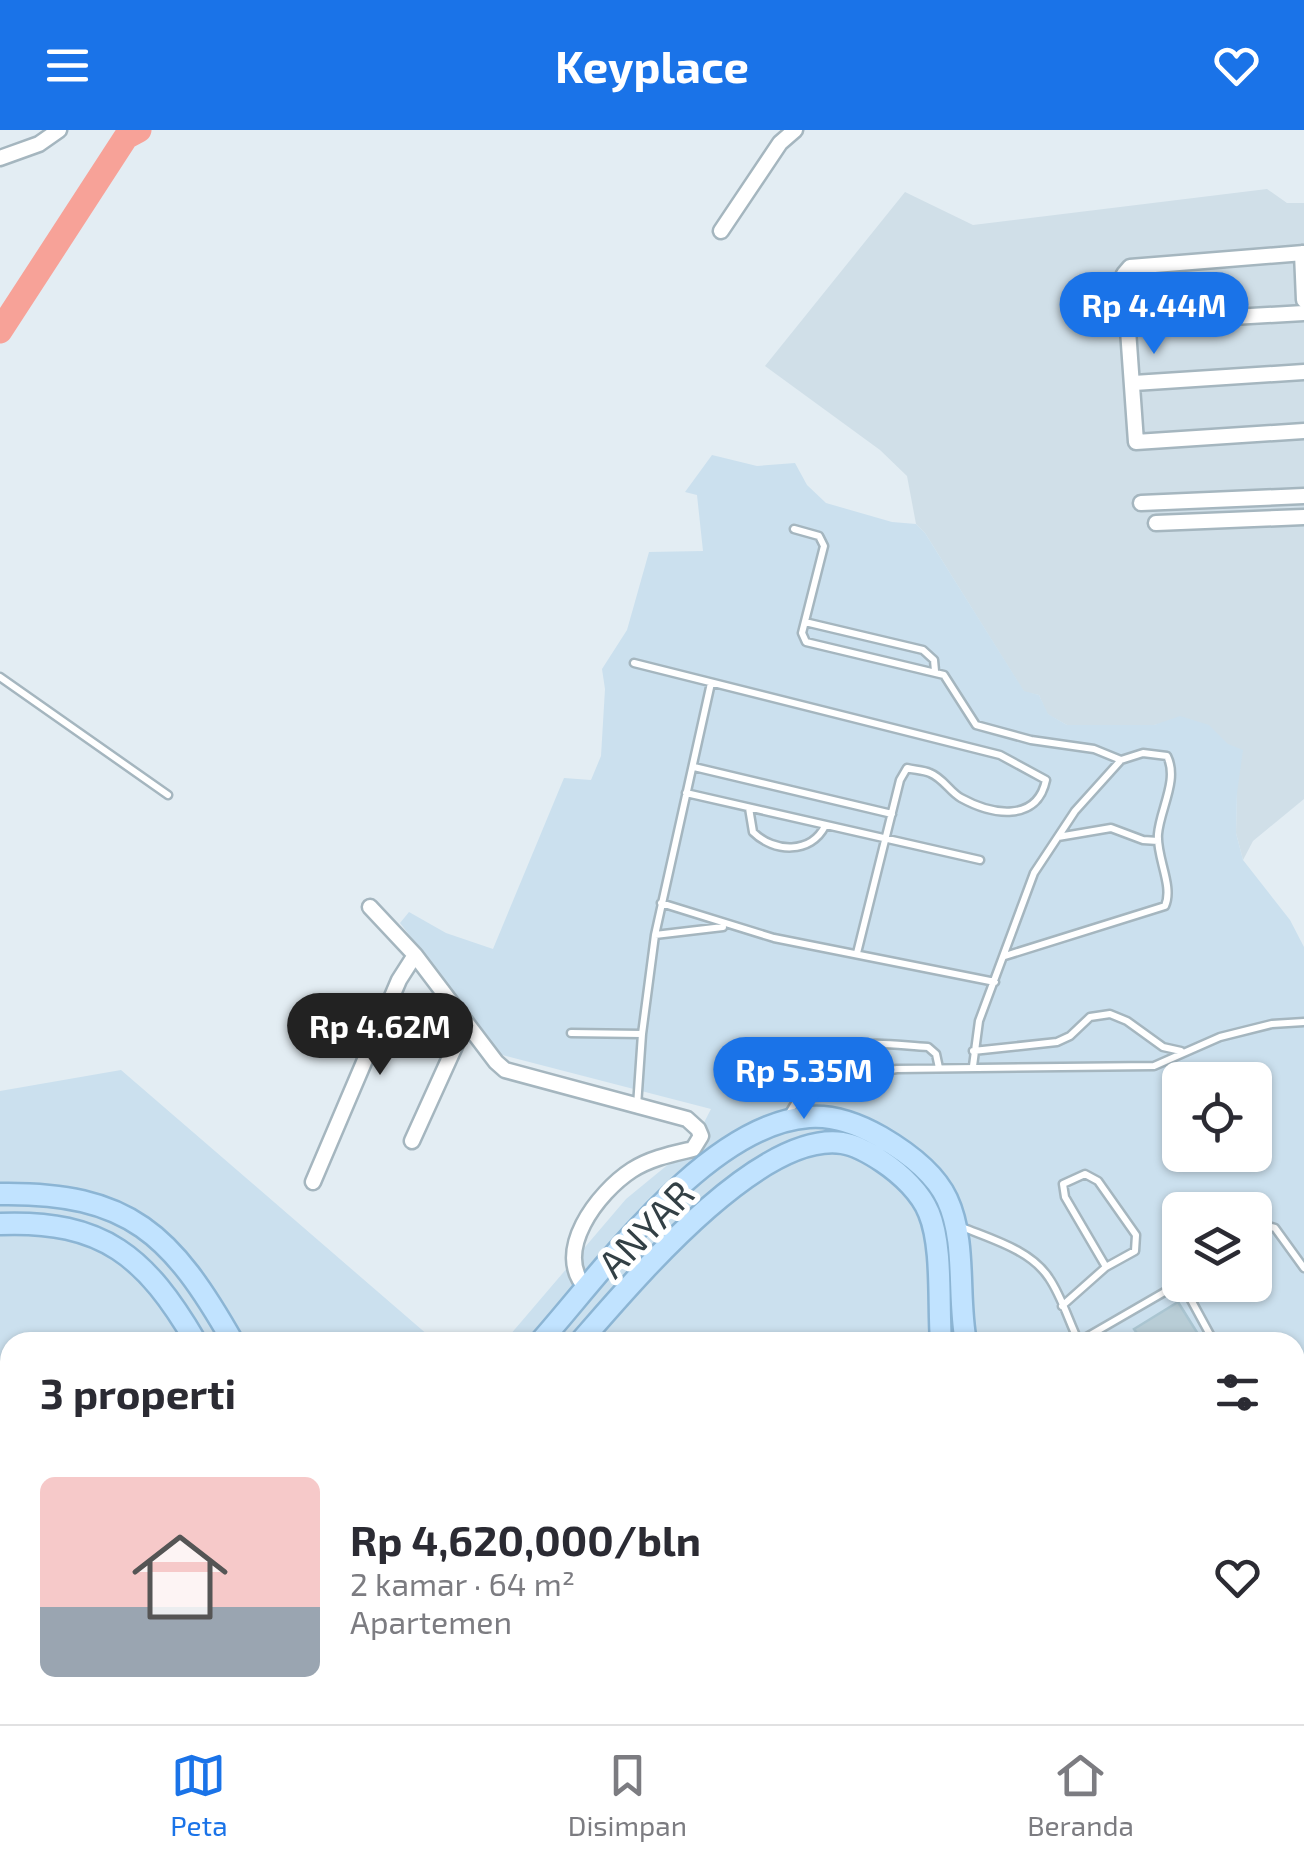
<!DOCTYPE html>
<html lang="id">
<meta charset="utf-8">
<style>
:root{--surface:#fff;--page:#f7f7f7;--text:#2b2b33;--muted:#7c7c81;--line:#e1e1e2;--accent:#1a73e8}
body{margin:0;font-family:"Exo 2",sans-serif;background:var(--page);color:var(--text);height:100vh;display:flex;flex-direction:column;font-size:38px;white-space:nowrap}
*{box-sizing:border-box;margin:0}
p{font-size:32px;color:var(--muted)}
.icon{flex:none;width:55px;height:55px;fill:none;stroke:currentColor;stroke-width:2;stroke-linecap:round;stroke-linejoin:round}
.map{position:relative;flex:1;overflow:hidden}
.side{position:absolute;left:0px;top:1202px;width:1305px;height:392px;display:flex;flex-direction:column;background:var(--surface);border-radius:30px 30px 0 0;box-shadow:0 2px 8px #0004}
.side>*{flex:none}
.fabs{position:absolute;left:1162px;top:932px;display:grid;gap:20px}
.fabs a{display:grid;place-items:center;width:110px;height:110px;border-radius:15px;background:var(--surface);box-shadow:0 2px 8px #0004;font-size:50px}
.price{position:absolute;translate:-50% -85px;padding:0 22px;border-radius:35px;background:var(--accent);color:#fff;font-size:32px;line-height:65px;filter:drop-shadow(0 2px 5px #0008)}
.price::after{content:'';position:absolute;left:50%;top:60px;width:30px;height:22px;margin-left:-15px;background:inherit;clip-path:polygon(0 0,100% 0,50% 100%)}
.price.on{background:#222;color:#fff}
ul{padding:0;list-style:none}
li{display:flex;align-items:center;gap:30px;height:250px;padding:0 40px}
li+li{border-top:2px solid var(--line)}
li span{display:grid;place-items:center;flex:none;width:280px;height:200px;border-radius:15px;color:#555}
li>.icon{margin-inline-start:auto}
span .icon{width:120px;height:120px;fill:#fffc;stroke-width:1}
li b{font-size:42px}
h2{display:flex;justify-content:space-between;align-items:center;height:120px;padding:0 40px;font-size:42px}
header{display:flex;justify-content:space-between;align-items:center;height:130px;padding:0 40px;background:var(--accent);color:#fff;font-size:45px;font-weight:700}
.dock{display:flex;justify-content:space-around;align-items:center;height:140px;border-top:2px solid var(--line);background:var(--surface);font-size:28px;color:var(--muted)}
.dock a{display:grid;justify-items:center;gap:5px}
.dock .on{color:var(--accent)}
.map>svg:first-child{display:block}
.residential{fill:#d0dfe8}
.education{fill:#cbe0ee;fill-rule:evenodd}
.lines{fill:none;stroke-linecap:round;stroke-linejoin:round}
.river{stroke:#f7a298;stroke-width:25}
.building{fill:#b8cdd6;stroke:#aac5d1;stroke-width:2.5}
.lane-casing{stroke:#a5b6bf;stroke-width:11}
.street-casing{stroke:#a5b6bf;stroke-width:19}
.secondary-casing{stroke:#8cb5d4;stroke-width:25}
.lane{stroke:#fff;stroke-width:6}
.street{stroke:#fff;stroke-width:14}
.secondary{stroke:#c1e3ff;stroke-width:20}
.labels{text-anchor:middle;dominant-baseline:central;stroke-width:10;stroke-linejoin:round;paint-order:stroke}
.street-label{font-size:38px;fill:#334045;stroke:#fff}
</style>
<header><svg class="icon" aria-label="menu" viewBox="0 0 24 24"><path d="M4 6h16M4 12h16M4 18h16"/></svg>Keyplace<svg class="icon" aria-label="heart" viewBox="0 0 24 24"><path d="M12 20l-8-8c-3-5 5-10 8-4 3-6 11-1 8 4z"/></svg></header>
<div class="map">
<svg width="1304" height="1594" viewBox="0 0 1304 1594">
<rect width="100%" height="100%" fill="#e3edf3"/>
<path class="residential" d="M1267 59 1287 73H1304V669L1253 711 1243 730 1236 703 1237 663 1172 591 1154 595H1067L1047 584 1039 565 1024 562 925 403 916 394 907 346 880 320 765 236 905 62 973 95Z"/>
<path class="education" d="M712 325 757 336 795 333 807 355 826 373 892 392 916 394 925 403 1024 561 1039 565 1048 584 1067 595H1154L1180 586 1209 595 1228 614 1243 620 1237 663 1236 703 1243 730 1290 790 1304 817V1594H0V961L121 940 436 1212H10V1585H1295V1212H504L626 1069 693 1014 711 979 502 925 400 793 409 782 446 803 493 819 564 648 591 650 601 626 605 559 602 539 627 500 649 422 703 421 697 365 685 362ZM1180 950H1255V1025H1180ZM1180 1080H1255V1155H1180Z"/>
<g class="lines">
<path class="river" d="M0 201 126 7 139 0"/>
</g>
<path class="building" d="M1178 1172 1203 1212H1143L1134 1199Z"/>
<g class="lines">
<g class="lane-casing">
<path id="lane" d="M794 399 819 406 824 416 802 503 806 512 944 545 976 595 1031 610 1094 619 1121 630
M805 492 923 520 934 530 935 541
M634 533 1000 625 1046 650C1037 693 992 685 961 668 950 662 943 648 930 643 923 640 914 640 907 638L900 650 857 823
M0 547 168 665
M694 637 892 684
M686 663 980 730
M749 678 753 702C774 723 811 724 825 696
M1058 707 1111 698 1143 710 1158 711
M661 773 774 808 995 852
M655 805 723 797
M571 903 642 904
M973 921 1057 912 1070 906 1090 887 1110 884 1127 891 1163 917 1181 921
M973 936 979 891 1034 743 1075 681 1121 630 1143 623 1167 626C1179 650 1160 679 1158 704 1156 727 1174 756 1165 776L1005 826
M807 953C825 901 884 915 928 917L936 924 939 938
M637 976 642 904 655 805 711 553
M788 985 807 953 897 939 1154 936 1220 907 1272 894 1304 892
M962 1097C991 1109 1031 1120 1049 1148 1062 1167 1069 1192 1079 1212
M1255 1103 1268 1096 1275 1098 1304 1138
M1183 1155 1214 1212
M1062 1176 1106 1137 1135 1121 1136 1105 1098 1051 1085 1044 1063 1054 1065 1067 1106 1137
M1078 1212 1180 1153
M1295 1261 1304 1256
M1295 1371 1304 1366
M1295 1470 1304 1465
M974 1585 978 1594"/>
</g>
<g class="street-casing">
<path id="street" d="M0 28 39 14 59 0
M721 101 780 13 795 0
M1302 123 1304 170
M1304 123 1130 137 1124 144 1136 312 1304 301
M1129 193 1304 183
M1134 253 1304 242
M1141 373 1304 366
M1156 393 1304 387
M370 777 415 825 496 932 505 940 687 989 698 999 701 1006 693 1019C672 1024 651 1028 632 1040 598 1062 551 1123 587 1159
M412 1011 466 892
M313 1052 399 850 415 825"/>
</g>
<g class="secondary-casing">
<path id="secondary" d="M0 1064C130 1062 172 1105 233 1212
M0 1094C104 1090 146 1127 196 1212
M540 1212C603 1141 707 994 809 987 834 985 860 995 881 1007 905 1021 935 1043 947 1069 967 1112 957 1167 966 1212
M580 1212C631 1154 758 1001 842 1013 856 1015 871 1024 883 1032 901 1044 921 1063 929 1083 943 1117 938 1174 941 1212
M890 1585 893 1594
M914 1585 917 1594"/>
</g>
<use href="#lane" class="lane"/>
<use href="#street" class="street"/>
<use href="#secondary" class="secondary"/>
</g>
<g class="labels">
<g class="street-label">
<text transform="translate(645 1098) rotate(-46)">ANYAR</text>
</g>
</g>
</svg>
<div class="fabs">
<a><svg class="icon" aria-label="locate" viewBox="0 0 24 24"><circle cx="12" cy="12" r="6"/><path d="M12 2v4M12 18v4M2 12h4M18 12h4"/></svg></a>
<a><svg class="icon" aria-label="layers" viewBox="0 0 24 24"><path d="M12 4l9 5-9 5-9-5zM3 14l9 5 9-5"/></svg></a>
</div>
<b class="price" style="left:1154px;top:227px">Rp 4.44M</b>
<b class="price on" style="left:380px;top:948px">Rp 4.62M</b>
<b class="price" style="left:804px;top:992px">Rp 5.35M</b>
<section class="side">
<h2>3 properti<svg class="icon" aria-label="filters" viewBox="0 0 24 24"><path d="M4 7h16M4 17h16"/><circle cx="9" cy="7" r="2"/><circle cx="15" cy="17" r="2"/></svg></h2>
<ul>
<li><span style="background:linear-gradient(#f6c9c9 65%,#9aa5b1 0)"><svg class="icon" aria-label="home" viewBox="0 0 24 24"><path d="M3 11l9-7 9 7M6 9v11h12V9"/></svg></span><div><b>Rp 4,620,000/bln</b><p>2 kamar · 64 m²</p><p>Apartemen</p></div><svg class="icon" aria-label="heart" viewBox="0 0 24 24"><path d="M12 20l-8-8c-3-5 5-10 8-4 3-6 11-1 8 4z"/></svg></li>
</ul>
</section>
</div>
<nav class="dock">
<a class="on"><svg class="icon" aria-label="map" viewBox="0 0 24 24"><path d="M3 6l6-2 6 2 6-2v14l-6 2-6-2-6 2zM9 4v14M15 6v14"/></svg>Peta</a>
<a><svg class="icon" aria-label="saved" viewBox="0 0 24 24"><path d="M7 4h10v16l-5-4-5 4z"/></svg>Disimpan</a>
<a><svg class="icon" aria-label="home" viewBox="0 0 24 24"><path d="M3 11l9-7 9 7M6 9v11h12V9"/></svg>Beranda</a>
</nav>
